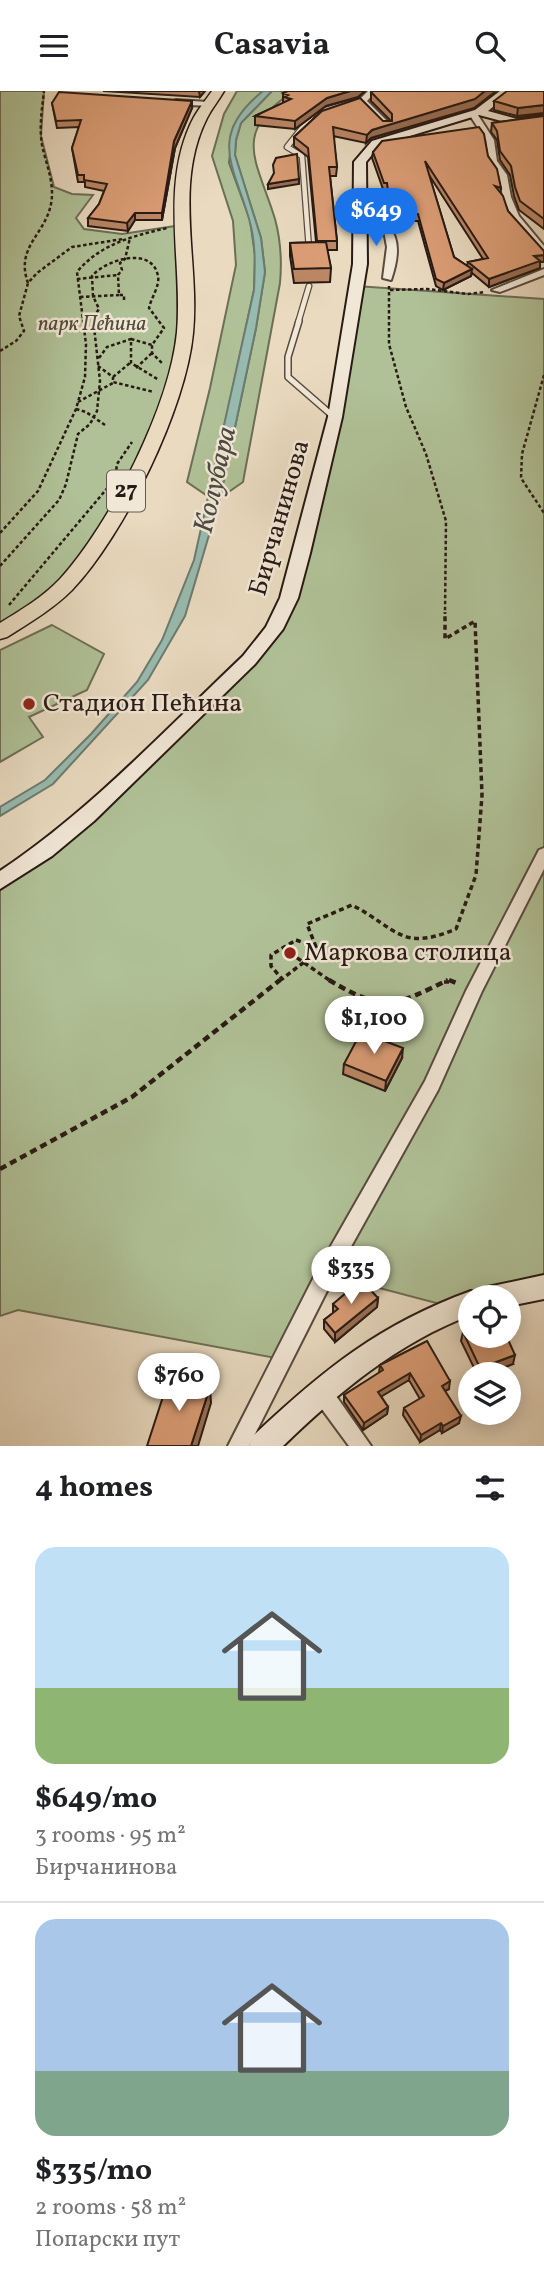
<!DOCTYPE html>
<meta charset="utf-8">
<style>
:root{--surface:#fff;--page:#f6f6f6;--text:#202124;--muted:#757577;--line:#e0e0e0;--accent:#1a73e8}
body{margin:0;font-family:Vollkorn,serif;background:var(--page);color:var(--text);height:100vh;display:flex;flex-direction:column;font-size:26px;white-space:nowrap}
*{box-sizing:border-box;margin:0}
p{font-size:23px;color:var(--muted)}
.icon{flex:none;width:38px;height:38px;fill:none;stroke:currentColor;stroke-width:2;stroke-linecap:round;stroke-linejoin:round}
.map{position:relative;height:1355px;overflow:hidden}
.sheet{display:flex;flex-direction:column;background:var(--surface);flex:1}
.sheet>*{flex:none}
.tools{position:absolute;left:458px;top:1194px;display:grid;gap:14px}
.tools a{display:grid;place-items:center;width:63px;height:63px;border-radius:50%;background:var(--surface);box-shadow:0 4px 18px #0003;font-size:35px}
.price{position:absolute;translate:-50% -60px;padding:0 16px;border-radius:24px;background:#fff;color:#222;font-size:23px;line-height:46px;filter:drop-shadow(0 2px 4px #0008)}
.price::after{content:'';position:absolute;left:50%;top:42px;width:21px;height:16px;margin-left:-10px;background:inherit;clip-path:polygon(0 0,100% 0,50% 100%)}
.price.on{background:var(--accent);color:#fff}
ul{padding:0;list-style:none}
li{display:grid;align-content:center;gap:14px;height:371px;padding:0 35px}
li+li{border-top:2px solid var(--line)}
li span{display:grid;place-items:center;height:217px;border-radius:21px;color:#555}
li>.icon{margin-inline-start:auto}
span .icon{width:126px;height:126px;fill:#fffc;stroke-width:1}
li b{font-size:30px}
h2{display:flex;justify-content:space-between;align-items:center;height:84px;padding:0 35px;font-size:30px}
header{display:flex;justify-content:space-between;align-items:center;height:91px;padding:0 35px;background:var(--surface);font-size:32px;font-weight:700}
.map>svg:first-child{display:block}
.green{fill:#b0c197;stroke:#6c6e56;stroke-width:2}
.water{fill:#98bbaf;stroke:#6b7b71;stroke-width:2}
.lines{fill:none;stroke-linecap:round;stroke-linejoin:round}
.lane-far1-casing{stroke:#584a3f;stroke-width:7}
.lane-casing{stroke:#584a3f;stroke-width:8}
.street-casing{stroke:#584a3f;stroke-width:4}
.secondary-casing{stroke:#281a14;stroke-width:4}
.primary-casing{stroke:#281a14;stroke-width:3}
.path-far2{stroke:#281a14;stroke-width:2.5;stroke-dasharray:3.5 2.5;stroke-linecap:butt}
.path-far1{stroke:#281a14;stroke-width:3.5;stroke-dasharray:5 3.5;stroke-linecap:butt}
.path{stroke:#281a14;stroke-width:4.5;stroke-dasharray:7 4.5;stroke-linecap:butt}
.lane-far1{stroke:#f1e7d6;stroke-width:4.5}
.lane{stroke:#f1e7d6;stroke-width:5}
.street{fill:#f1e7d6;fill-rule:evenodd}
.secondary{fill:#f1e7d6;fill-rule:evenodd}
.primary{fill:#e9dac0;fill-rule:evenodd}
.wall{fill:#bc8765;stroke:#281a14;stroke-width:2;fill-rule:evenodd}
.shaded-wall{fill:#996e53;stroke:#281a14;stroke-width:2}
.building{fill:#db9d76;stroke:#281a14;stroke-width:2}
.poi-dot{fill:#8f2418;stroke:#f1e7d6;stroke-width:2.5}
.labels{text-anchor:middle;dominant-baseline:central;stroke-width:5;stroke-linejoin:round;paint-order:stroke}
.far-park-label{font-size:21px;font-style:italic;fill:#514c3b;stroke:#f1e7d6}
.shield{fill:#f1e7d6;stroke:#64584e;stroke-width:2}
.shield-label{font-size:24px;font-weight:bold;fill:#281a14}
.street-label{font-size:26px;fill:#281a14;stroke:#f1e7d6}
.poi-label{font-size:26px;fill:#281a14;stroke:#f1e7d6;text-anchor:start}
.water-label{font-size:28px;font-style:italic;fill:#4a4a42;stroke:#f1e7d6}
</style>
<header><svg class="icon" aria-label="menu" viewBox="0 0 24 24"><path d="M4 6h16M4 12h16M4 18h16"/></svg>Casavia<svg class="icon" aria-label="search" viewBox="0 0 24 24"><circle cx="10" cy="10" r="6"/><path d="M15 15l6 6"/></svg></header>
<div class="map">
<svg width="544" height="1355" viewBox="0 0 544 1355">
<rect width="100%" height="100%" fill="#e9dac0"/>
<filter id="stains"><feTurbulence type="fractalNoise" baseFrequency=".00286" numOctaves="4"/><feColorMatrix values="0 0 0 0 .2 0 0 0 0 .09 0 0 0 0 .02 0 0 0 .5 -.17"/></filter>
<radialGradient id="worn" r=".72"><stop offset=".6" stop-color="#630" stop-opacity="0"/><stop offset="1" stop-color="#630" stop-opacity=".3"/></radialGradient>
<path class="green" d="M0 0H44L41 45 54 96 72 103 93 104 76 127 84 138 122 143 182 134 178 283 92 463 0 540Z
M237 0H263L233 36 229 72 250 129 255 164 254 199 209 406 187 391 210 297 236 174 233 130 212 65 224 23Z
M272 0H294C229 42 258 71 275 128 281 150 282 170 280 192L243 391 220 407 256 237 265 181 261 147 235 64 236 49 241 32Z
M356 195 544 208V1196L471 1206 455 1217 326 1183 281 1268 18 1219 0 1225V790L45 760 249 569 289 507Z
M52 534 104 563 87 599 29 626 43 646 0 671V559Z"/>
<path class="water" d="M263 0H272L241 32 236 49 235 64 261 147 265 181 256 237 220 407 185 525 148 589 53 693 0 725V716L45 689 91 643 137 591 162 549 194 469 254 199C255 175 256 151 249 128 234 75 207 45 263 0Z"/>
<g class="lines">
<g class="lane-far1-casing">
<path id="lane-far1" d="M309 158 302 65 287 56 313 23 350 12
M298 232 309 195"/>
</g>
<g class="lane-casing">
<path id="lane" d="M299 230 288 266V286L334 326"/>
</g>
<g class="street-casing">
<path id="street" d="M368 0H376L367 10 390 33V37H384L358 10Z
M176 9 208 11 212 13 208 15 173 13 172 11Z
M470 21H476L494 49 497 70 507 84 511 106 519 125 544 155V164L541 163 510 126 503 106 499 84 489 70 486 49 469 23Z
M361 122C399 131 403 154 391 189L383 187 387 156 384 140 371 130 358 127V123Z
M544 178V184L500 201 492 199Z
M544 757V778L482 900 438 999 333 1188 249 1355H228L319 1176 425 990 466 900 537 763 539 759Z
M320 1289 327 1292 371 1355H349L313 1306 310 1299 313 1292Z"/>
</g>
<g class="secondary-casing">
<path id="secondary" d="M500 0H512L488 20 517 28 544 25V31L517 34 479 24 380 54 366 71 367 173 342 326 310 462 298 507 283 538 255 573 94 730 52 765 0 798V780C90 720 165 639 243 565L266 536 280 507 328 326 353 173 354 71 372 50 475 19Z
M544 1184V1208L509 1215V1206H471V1224C397 1252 339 1301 283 1355H249L253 1345C323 1279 380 1233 471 1200L480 1203 483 1197Z"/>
</g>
<g class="primary-casing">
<path id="primary" d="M212 0H224C219 9 212 17 207 27 173 94 200 171 193 242 186 318 124 444 72 499 53 518 29 532 7 546L0 548V532C21 519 43 506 60 488 110 433 170 315 177 241 183 171 159 92 194 26 199 17 206 9 212 0Z"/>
</g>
<path class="path-far2" d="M77 188 118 184
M28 192C15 156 45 144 51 113 55 92 46 73 42 54 39 36 42 18 44 0
M389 195V253L406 316 426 363 446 430 445 523
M390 199 427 198 468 203 485 201
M80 206 119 204
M124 209V204H119L118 184 122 179 120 172 125 168 130 147
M131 248 152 254
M0 260 16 250 24 240 19 225 28 192 37 182 72 156 123 148
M99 267 107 256 131 248V272L159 289
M98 275 113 286V291L154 301
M136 277 152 262
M544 284 522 363 521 387 544 422
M113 286 130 272
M78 311 113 292
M76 318 86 321 105 334
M0 442 38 400 76 318 85 286 86 253 77 181C100 153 133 145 167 137
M0 475 59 409 66 393 78 343 90 333 97 320 100 290 93 227 99 218 93 205 92 185C105 169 152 154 158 185 160 195 151 207 149 217L164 237 152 254V262L163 273
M9 514 115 388 117 373 132 351"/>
<path class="path-far1" d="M296 849 316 856V862L282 888 271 875V864Z
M316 856 307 833 352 814C398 838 401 861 456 838L476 784 482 704 475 530 445 548V521
M290 862 332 891
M277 891 282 888
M444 891H453"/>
<path class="path" d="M329 889C383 921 393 916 448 889
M449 889 459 893
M0 1078 132 1006 280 889"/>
<use href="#lane-far1" class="lane-far1"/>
<use href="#lane" class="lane"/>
<use href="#street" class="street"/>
<use href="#secondary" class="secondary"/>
<use href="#primary" class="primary"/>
</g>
<path class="wall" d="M103 0H205L200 6Z
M288 0H365L358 6 326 15 295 38 255 34V25L284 12 283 11V2Z
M544 0V23L517 25 494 19V10Z
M371 1 474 17 371 47 366 52 333 45 337 76 336 85H330L337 150V159H327L331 177 330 191 294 192 290 165V152L316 151 308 66 294 55V46L322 20 383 30H391L371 10Z
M52 12 192 17 175 57 162 129H135L128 140 88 135V127L99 113 104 100 85 96V91H78L72 57 79 36 57 37Z
M544 25V138L519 119 514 105 510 84 500 69 497 49 491 41 492 32Z
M373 61 488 65 501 97 500 102 508 120 540 171V177L489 196 472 182 471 185 443 199 436 195 418 130H413L411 120 393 117 392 108H388L387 98H383L372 67ZM429 84 483 168 468 171 467 175 454 166Z
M402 967 385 1000 343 983 344 973Z
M378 1207 377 1216 335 1251 324 1238V1229L333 1222V1213Z
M463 1241 513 1273 487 1283H477L461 1250Z
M427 1250 449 1298 445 1300 459 1332 442 1342 440 1339 420 1351 403 1324 404 1317 420 1308 409 1289 381 1305 388 1316 387 1323 363 1339 344 1311V1304L379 1282 380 1274Z"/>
<path class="shaded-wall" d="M199 0H205L200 6Z
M350 0H365L358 6 326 15 295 38V30L327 7Z
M485 0H496L474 17 371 47 366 52 367 44 372 39Z
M192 10V17L175 57 162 129V122L174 50Z
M544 14V22L517 25 518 17Z
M299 88V93L268 98V93Z
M135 122V129L128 140 127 132Z
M544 164V171H540V177L489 196V188L534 165Z
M472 178 471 185 443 199 444 192Z
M403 957 402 967 385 1000 386 990Z
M378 1207 377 1216 335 1251V1242Z
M515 1264 513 1273 487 1283H479L480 1277Z
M410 1282 409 1289 377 1308 378 1301Z
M450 1290 449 1298 441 1302 442 1295Z
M210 1296 211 1312 198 1355H191Z
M388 1316 387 1323 363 1339 364 1332Z
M461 1325 459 1332 442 1342 443 1335Z
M441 1332 440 1339 420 1351 421 1344Z"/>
<path class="building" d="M288 0H350L327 7 295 30 255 25 291 8 284 6 288 4 283 2Z
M372 0H485L475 8 372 39 367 44 333 36 337 76H329L337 150H317L308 57 294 46 322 20 360 7 383 30H392V23L371 1Z
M507 0H544V14L518 17 494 10Z
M59 1 192 10 174 50 162 122H135L127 132 88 127 99 113 107 93 84 89V84H78L72 57 81 29 56 30 52 12Z
M544 25V128L520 110 515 96 511 75 500 60 497 40 492 32Z
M479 36 484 43 488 65 497 78 501 97 495 95 503 105 508 120 544 160V164L534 165 540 170 489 188 468 171 488 167 425 70 454 166 472 178 444 192 436 188 418 123H413L412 113 394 110 393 101H388L387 92H384L373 61 382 50Z
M297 63 299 88 268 93 274 82 273 74 276 67Z
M326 151 331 177 294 178 290 152Z
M361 941 403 957 386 990 344 973Z
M361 1189 378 1207 335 1242 324 1229 338 1218 333 1213Z
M471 1238V1244H506L515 1264 480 1277 463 1241Z
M427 1250 450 1290 442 1295 461 1325 443 1335 441 1332 421 1344 404 1317 424 1305 410 1282 378 1301 388 1316 364 1332 344 1304 383 1279 380 1274Z
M170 1284 210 1296 191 1355H147Z"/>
<g class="poi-dot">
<circle cx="29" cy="613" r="7"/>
<circle cx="290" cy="862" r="7"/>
</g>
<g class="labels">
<g class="far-park-label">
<text x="92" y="233">парк Пећина</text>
</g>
<rect class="shield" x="107" y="379.5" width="38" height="41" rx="5"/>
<g class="shield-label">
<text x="126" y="400">27</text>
</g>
<g class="street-label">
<text transform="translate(280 427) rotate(-74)">Бирчанинова</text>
</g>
<g class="poi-label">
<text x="43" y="613">Стадион Пећина</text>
<text x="304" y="862">Маркова столица</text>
</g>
<g class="water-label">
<text transform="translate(216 389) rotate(-77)">Колубара</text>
</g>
</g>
<rect width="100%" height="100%" filter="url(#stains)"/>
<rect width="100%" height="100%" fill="url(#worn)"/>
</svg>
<div class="tools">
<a><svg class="icon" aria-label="locate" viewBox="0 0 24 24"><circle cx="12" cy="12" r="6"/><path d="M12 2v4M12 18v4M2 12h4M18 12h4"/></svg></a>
<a><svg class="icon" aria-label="layers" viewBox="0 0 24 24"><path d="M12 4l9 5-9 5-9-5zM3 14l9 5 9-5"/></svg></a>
</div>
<b class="price on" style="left:376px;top:157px">$649</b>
<b class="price" style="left:374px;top:965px">$1,100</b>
<b class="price" style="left:351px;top:1215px">$335</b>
<b class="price" style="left:179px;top:1322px">$760</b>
</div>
<section class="sheet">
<h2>4 homes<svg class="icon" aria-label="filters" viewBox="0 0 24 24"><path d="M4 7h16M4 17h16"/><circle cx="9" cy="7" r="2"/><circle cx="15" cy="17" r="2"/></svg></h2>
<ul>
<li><span style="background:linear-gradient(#bfe0f5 65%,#8fb573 0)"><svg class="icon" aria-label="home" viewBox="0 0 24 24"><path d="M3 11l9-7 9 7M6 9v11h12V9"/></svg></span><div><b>$649/mo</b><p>3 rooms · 95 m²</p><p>Бирчанинова</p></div></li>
<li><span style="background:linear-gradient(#a9c7e8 70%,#7fa58c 0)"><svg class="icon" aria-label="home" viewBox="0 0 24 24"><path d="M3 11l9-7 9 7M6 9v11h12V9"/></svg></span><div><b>$335/mo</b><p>2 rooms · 58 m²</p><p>Попарски пут</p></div></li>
</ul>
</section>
